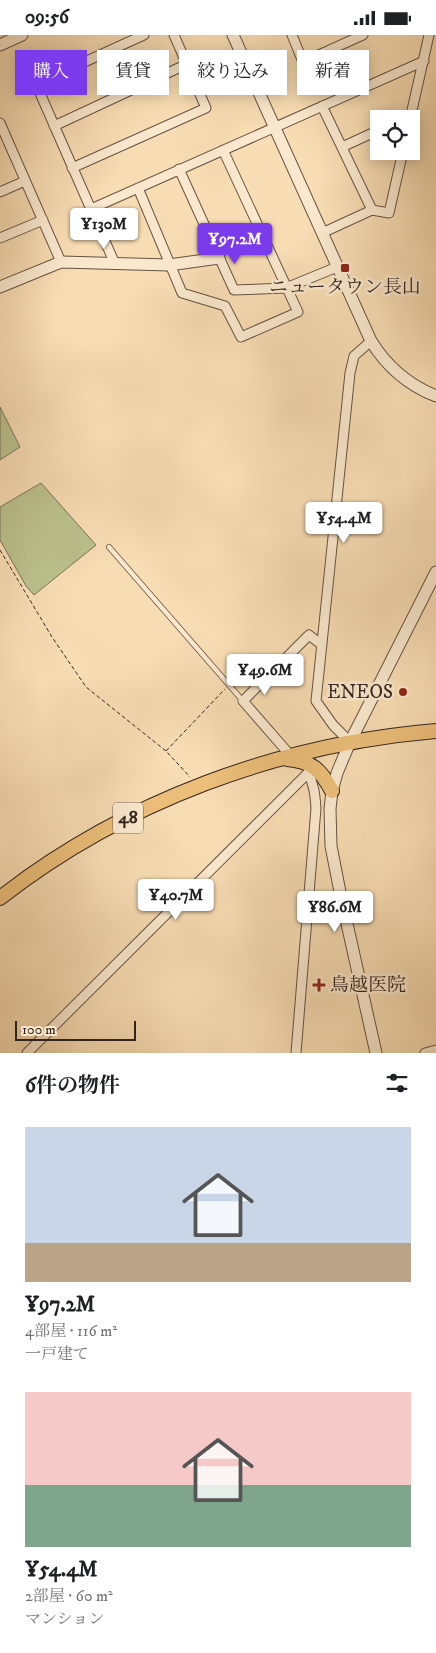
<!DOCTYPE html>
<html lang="ja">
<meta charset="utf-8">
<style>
:root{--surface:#fff;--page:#f6f6f6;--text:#202124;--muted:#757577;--accent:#7c3aed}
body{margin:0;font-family:"IM FELL DW Pica","Noto Serif JP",serif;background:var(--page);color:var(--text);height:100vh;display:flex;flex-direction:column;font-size:19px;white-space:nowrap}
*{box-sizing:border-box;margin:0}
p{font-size:16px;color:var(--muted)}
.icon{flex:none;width:28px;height:28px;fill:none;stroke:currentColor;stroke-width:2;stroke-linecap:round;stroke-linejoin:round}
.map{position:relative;height:1018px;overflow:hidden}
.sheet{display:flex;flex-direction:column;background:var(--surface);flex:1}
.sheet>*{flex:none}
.hud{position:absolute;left:15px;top:15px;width:406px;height:45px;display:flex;gap:10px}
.fabs{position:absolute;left:370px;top:75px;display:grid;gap:10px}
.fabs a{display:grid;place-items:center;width:50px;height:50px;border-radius:0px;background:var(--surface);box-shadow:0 2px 12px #0003;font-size:25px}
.scale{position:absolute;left:15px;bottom:12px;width:121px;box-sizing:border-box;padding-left:5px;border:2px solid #34241e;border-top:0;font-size:14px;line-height:18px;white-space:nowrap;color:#34241e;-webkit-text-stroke:4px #fae8ce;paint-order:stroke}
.price{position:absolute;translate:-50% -42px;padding:0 11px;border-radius:5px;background:#fff;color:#222;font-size:16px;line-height:32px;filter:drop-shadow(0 1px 2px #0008)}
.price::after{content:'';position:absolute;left:50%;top:30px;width:15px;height:11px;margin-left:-8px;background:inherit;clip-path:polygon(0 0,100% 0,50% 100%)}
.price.active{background:var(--accent);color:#fff}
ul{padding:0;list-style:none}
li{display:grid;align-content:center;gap:10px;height:265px;padding:0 25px}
li span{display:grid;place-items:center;height:155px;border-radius:0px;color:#555}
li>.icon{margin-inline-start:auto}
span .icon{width:90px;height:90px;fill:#fffc;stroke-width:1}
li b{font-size:21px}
h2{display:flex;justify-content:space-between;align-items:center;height:60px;padding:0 25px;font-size:21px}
.tag{padding:0 18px;border-radius:0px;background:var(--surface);box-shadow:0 2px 12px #0003;font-size:18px;line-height:45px}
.tag.active{background:var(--accent);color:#fff}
.status{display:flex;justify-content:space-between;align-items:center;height:35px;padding:0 25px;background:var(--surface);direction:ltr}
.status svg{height:14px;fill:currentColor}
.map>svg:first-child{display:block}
.green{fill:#bbc18e;stroke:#787256}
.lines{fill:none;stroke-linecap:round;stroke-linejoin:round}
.service-casing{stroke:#655243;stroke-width:6}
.minor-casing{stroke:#655243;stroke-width:11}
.tertiary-casing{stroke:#655243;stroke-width:13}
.primary-casing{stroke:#34241e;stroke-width:16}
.path{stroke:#34241e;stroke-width:1;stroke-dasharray:4 2.5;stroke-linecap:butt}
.service{stroke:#fae8ce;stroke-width:4.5}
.minor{stroke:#fae8ce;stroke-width:9}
.tertiary{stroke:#fae8ce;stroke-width:11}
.primary{stroke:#ecbe7a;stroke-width:14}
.poi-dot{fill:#8f2418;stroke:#fae8ce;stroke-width:2}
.labels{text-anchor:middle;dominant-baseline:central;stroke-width:5;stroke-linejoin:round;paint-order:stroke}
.shield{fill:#fae8ce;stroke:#6f5f53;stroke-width:1}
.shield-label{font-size:18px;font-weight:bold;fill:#34241e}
.poi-label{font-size:19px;fill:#34241e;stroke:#fae8ce}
</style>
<div class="status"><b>09:56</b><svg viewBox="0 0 49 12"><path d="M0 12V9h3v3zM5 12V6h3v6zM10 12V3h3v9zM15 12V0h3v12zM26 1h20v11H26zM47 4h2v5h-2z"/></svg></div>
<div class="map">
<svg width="436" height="1018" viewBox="0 0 436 1018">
<rect width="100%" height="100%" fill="#f8dcb3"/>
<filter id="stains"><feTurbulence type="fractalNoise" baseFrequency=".004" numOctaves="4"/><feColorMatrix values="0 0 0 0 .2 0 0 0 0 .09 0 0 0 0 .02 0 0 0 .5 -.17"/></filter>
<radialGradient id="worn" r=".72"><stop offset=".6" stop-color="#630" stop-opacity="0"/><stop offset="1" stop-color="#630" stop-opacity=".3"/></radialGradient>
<path class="green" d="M0 372 20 412 0 425Z
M41 448 96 510 34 560 26 551 0 505V472Z"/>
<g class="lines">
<g class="service-casing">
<path id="service" d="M109 512 243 666"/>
</g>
<g class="minor-casing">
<path id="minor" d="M292 0 303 27 363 0
M322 71 372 175
M410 84 429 0
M0 88 61 227
M54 91 187 29
M342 112 379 95
M72 133 206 73 174 0
M179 134 234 255 286 253 337 232
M138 153 182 258 225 271 241 302 298 277 223 115
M0 157 25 146
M91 174 424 26
M322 198 372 175 389 178 403 116
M0 203 43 185
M115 229 36 49 144 0
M350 707 333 690 316 666 350 338 354 321 371 306
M291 721 243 666 309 600 322 610
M27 1018 308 738C314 749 315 760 316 773L296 1018
M425 1018 436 1015"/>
</g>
<g class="tertiary-casing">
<path id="tertiary" d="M233 0 371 306C387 332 408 350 436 361
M0 10 22 0
M0 252 61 227 169 230 219 223
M376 1018 341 862 331 811 330 774 332 756 337 738 350 707 436 537"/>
</g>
<g class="primary-casing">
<path id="primary" d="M287 724C312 726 321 735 332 756
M0 863C124 766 280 709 436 696"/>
</g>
<path class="path" d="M0 515 52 602 86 652 166 716 190 742
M166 716 225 654"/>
<use href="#service" class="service"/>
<use href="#minor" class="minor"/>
<use href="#tertiary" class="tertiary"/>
<use href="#primary" class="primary"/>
</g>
<g class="poi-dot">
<rect x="340" y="228" width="10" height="10" rx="2.5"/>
<circle cx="403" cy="657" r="5"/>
<path d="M316.5 942.5h5v5h5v5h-5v5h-5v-5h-5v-5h5z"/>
</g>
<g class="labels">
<rect class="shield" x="113" y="767.5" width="30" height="31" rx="4"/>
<g class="shield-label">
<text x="128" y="783">48</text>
</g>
<g class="poi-label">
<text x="345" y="252">ニュータウン長山</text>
<text x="393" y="657" text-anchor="end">ENEOS</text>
<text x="330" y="950" text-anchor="start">鳥越医院</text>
</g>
</g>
<rect width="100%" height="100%" filter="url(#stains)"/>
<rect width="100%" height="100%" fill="url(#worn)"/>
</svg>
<div class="fabs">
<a><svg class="icon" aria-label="locate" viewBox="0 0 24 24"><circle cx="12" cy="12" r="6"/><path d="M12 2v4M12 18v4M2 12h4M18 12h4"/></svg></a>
</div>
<div class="scale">100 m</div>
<b class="price" style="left:104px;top:215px">¥130M</b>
<b class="price active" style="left:235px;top:230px">¥97.2M</b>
<b class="price" style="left:344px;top:509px">¥54.4M</b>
<b class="price" style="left:265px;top:661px">¥49.6M</b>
<b class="price" style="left:176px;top:886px">¥40.7M</b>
<b class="price" style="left:335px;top:898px">¥86.6M</b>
<div class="hud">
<a class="tag active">購入</a>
<a class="tag">賃貸</a>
<a class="tag">絞り込み</a>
<a class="tag">新着</a>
</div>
</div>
<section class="sheet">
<h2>6件の物件<svg class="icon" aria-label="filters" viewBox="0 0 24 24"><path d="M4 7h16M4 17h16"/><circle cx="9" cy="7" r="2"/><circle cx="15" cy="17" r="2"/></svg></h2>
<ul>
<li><span style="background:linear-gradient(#c9d6e8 75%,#b9a48a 0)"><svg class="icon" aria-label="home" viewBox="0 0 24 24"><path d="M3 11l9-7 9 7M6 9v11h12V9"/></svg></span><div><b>¥97.2M</b><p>4部屋 · 116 m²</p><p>一戸建て</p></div></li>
<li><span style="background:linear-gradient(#f6c9c9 60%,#7fa58c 0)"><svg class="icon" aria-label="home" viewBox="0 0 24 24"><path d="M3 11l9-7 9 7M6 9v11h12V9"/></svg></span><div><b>¥54.4M</b><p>2部屋 · 60 m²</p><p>マンション</p></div></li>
</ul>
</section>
